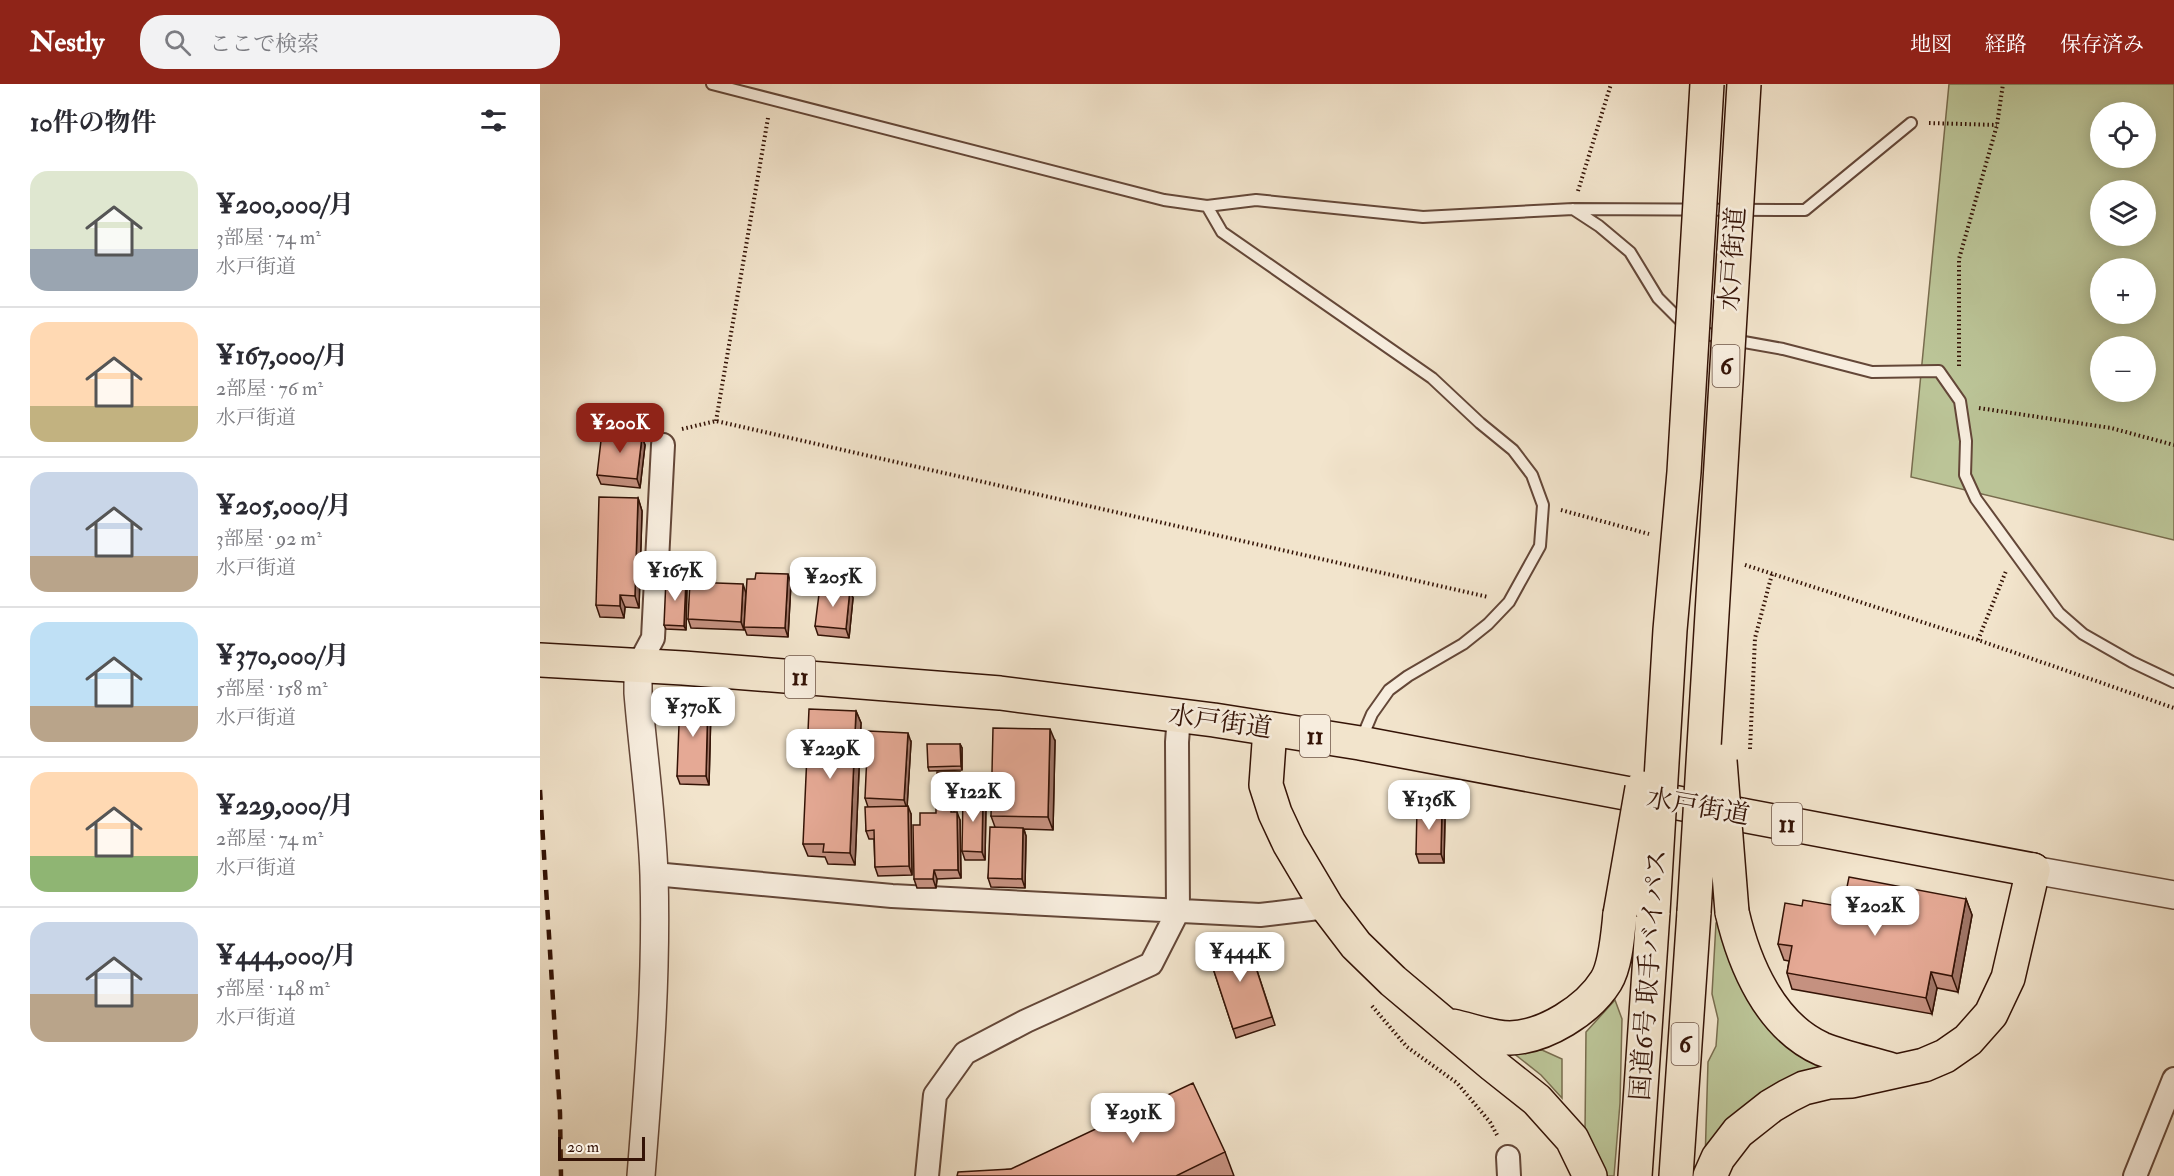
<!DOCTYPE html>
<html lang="ja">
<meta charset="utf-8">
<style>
:root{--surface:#fff;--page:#f2f2f3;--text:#2b2b33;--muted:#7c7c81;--line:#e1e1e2;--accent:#8f2418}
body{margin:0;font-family:"IM FELL Double Pica","Noto Serif JP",serif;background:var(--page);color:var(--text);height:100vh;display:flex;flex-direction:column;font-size:22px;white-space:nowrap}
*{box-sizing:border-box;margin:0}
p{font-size:20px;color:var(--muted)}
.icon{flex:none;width:33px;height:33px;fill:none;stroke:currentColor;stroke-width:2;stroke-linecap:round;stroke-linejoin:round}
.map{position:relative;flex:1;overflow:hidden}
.side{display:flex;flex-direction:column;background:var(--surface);width:540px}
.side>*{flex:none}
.fabs{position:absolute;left:1550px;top:18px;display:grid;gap:12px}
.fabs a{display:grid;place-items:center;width:66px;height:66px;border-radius:50%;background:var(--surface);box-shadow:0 3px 15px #0003;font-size:30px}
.scale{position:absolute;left:18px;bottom:15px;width:87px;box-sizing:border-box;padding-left:6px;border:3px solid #341306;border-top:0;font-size:16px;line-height:21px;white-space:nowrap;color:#341306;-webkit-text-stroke:4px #f7edde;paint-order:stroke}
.price{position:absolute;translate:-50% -51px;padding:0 14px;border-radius:12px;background:#fff;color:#222;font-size:20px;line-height:39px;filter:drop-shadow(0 2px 3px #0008)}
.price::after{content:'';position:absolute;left:50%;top:36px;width:18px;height:14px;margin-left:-9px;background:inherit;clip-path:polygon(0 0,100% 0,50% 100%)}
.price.on{background:var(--accent);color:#fff}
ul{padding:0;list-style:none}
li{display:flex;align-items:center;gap:18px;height:150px;padding:0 30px}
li+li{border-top:2px solid var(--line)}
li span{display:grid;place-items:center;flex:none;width:168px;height:120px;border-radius:18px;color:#555}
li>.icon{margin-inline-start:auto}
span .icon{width:72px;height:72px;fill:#fffc;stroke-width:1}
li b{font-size:26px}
h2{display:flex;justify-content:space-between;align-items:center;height:72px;padding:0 30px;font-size:26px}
header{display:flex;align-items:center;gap:36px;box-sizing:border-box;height:84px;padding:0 30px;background:var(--accent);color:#fff}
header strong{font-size:28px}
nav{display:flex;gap:33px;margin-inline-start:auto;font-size:21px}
.search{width:420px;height:54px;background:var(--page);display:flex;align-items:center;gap:15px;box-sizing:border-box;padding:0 21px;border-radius:24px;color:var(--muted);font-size:22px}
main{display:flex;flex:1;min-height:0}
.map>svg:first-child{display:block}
.green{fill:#bbc497;stroke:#786c4e;stroke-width:1.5;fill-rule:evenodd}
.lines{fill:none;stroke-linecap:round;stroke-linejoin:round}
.service-casing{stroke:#644738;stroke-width:14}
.minor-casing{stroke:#644738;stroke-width:26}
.tertiary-casing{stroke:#644738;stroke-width:30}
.primary-casing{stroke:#341306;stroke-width:36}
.trunk-casing{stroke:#341306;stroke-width:36}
.path{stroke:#341306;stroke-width:4;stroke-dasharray:1.5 3;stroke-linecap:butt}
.service{stroke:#f7edde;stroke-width:10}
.minor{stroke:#f7edde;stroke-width:22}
.tertiary{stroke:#f7edde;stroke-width:27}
.primary{stroke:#f2e4cc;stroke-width:33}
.trunk{stroke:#f2e4cc;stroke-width:33}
.rail{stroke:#341306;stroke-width:4.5;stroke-dasharray:10 10;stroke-linecap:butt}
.trunk-bridge-casing{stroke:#341306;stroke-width:36;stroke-linecap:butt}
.trunk-bridge{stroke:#f2e4cc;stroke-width:33}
.wall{fill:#c59180;stroke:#341306;stroke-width:1.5}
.shaded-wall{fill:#a07668;stroke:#341306;stroke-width:1.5}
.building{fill:#e5a995;stroke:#341306;stroke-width:1.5}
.labels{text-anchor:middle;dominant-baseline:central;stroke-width:5;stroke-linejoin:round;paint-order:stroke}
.shield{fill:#f7edde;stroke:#6e5447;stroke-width:1.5}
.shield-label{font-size:24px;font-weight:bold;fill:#341306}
.street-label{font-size:26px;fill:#341306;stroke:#f7edde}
</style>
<header>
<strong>Nestly</strong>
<div class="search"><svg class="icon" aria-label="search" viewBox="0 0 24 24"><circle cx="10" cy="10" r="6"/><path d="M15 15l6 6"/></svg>ここで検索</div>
<nav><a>地図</a><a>経路</a><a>保存済み</a></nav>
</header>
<main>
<section class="side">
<h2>10件の物件<svg class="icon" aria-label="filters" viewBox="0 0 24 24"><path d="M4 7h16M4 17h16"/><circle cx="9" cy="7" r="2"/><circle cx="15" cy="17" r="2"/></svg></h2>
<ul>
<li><span style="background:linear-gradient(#dfe7d0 65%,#9aa5b1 0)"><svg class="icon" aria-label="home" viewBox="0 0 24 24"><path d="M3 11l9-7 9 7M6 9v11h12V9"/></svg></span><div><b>¥200,000/月</b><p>3部屋 · 74 m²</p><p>水戸街道</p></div></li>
<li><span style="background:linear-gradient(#ffd9b3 70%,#c2b280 0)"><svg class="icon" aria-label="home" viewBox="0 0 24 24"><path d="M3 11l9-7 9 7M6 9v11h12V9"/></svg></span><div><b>¥167,000/月</b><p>2部屋 · 76 m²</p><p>水戸街道</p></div></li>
<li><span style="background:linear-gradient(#c9d6e8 70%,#b9a48a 0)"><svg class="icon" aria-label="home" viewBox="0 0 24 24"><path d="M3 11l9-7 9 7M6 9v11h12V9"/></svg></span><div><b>¥205,000/月</b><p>3部屋 · 92 m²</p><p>水戸街道</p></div></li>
<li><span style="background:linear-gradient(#bfe0f5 70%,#b9a48a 0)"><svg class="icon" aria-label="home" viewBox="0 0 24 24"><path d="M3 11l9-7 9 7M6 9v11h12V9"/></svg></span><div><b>¥370,000/月</b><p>5部屋 · 158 m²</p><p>水戸街道</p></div></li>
<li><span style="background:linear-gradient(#ffd9b3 70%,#8fb573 0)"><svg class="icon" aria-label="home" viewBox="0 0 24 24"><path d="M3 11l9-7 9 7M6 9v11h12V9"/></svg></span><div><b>¥229,000/月</b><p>2部屋 · 74 m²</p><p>水戸街道</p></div></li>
<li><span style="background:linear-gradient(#c9d6e8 60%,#b9a48a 0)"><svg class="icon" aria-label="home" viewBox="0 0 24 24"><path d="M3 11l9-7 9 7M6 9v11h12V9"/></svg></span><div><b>¥444,000/月</b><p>5部屋 · 148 m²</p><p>水戸街道</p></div></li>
</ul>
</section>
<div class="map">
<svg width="1634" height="1092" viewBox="0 0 1634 1092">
<rect width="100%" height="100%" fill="#f2e4cc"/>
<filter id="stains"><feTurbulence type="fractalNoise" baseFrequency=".00333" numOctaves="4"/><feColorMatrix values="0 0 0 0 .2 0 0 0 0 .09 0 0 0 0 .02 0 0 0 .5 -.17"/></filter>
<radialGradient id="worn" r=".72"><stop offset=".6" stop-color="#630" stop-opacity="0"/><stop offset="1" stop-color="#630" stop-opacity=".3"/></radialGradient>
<path class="green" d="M1409 0H1634V456L1371 393ZM1560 28H1605V74H1560ZM1560 106H1605V152H1560ZM1560 184H1605V230H1560ZM1560 262H1605V308H1560Z
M1176 839H1184L1197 885 1304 981 1165 1078 1168 978 1176 962 1178 935 1172 910Z
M1075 916 1082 935 1080 1019 1074 1092H1064L1045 1049 1046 948Z
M1002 966 1022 975V1014L1001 991 972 968Z"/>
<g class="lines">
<g class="service-casing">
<path id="service" d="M172 0 624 116 667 122 716 116 883 133 1033 125 1265 126 1371 39
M667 122 682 148 892 294 940 339 973 366 992 391 1003 421 1000 462 969 518 948 540 923 560 868 592 849 606 832 630 821 656
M1033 125 1059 142 1090 168 1118 214 1143 239 1176 253 1243 265 1332 288 1399 287 1420 317 1426 357 1425 391 1436 415 1519 529 1543 550 1592 578 1634 598"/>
</g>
<g class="minor-casing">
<path id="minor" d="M98 582 113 554 123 361
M114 790 352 812 720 831 787 823
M968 1073 969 1092
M387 1092 395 1011 425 969 486 937 611 880 638 827 637 658 639 631
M1595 1092 1634 995"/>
</g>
<g class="tertiary-casing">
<path id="tertiary" d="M98 582V609C103 670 112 731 114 791 117 892 109 992 101 1092
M1493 786 1634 811"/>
</g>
<g class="primary-casing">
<path id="primary" d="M0 576 143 584 460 609 674 636 820 659 1493 786"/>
</g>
<g class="trunk-casing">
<path id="trunk" d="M730 645 726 701 735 729 749 759 787 823 816 861 853 897 953 981 997 1016 1032 1055 1050 1092
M1192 828C1204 880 1230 942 1282 965 1305 974 1329 979 1352 986
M912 942C931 946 951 954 970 954 1005 953 1048 926 1066 897 1076 881 1078 848 1080 830
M1095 1092 1113 828
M1136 1092 1154 828
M1170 1092 1178 1074 1198 1048 1231 1022 1248 1012 1264 1004 1289 998 1312 997 1384 981 1405 972 1428 956 1451 930 1468 894 1493 786"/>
</g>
<path class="path" d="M1389 39 1457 41
M1038 107 1071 0
M1419 282V175L1457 41 1463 0
M1439 324 1571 344 1634 361
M176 337 228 34
M142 345 176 337 948 513
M1021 426 1109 450
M1205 481 1438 556 1634 624
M1438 556 1466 487
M1210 665 1215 554 1232 490
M832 922 867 963 917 999 950 1038 957 1051"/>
<use href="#service" class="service"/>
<use href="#minor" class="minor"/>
<use href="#tertiary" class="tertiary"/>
<use href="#primary" class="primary"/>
<use href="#trunk" class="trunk"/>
<path class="rail" d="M0 706 20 1029 21 1092"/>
<g class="trunk-bridge-casing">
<path id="trunk-bridge" d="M1180 677 1192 828
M1113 828 1130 546 1144 388 1167 0
M1154 828 1204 0
M1080 830 1102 704"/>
</g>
<use href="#trunk-bridge" class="trunk-bridge"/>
</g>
<path class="wall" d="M98 353H102L105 361 100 404 61 400 57 391Z
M98 414 102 427 99 524 85 523 84 534 60 533 56 521Z
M146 495 147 500 146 546 126 545 124 541Z
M251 499 248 553 207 551 204 543 205 532 204 546 151 544 148 535 206 508Z
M313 514 309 554 278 551 275 542Z
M171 624 169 701 140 700 137 692Z
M316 627 321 639 315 781 288 780 285 773 268 772 263 760Z
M515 657 513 746 484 745 486 752 485 804 451 803 448 794 455 743 451 732Z
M371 658 367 722 371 730 372 791 338 792 335 783 334 755H329L326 747 328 723 325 714Z
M420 660 422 664V686L389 687 388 683Z
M422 692V716H405L403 712V703H398L397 699Z
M443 711 446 720 445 776H425L422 767Z
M414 728 420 736 421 794 397 795 396 804H377L374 795Z
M905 733 904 779H879L876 770Z
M1426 815 1432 831 1418 908 1397 904 1392 930 1252 905 1247 889 1249 877 1244 876 1238 860 1262 822 1303 823Z
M706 853 735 941 696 954 667 866Z
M685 1068 694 1092H417L471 1085Z"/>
<path class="shaded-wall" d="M102 353 105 361 100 404 97 395Z
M98 414 102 427 99 524 95 512Z
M248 490 251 499 248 553 245 544Z
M146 495 147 500 146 546 144 542Z
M203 500 206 509 204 546 201 538Z
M310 505 313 514 309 554 306 545Z
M80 511 85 523 84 534 80 522Z
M168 616 171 624 169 701 166 692Z
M316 627 321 639 315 781 310 769Z
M510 645 515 657 513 746 508 733Z
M368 649 371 658 367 725 364 716Z
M420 660 422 664V686L421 682Z
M420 688 422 692V716L420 711Z
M443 711 446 720 445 776 442 768Z
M368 722 371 730 372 791 369 782Z
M902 724 905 733 904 779 901 770Z
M417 728 420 736 421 794 418 786Z
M483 744 486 752 485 804 482 795Z
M394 786 397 795 396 804 393 795Z
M1426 815 1432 831 1418 908 1412 892Z
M1391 888 1397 904 1392 930 1386 914Z"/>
<path class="building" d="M72 344 95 346V352L102 353 97 395 57 391 62 348 72 349Z
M59 413 98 414 95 512 80 511V522L56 521Z
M216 489 248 490 245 544 204 543 207 495H215Z
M126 495H146L144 542 124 541Z
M150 498 203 500 201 538 148 535Z
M280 502 310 505 306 545 275 542Z
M140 615 168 616 166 692H137Z
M269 625 316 627 310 769 283 768 284 760H263Z
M453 644 510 645 508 733 451 732Z
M328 647 368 649 364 716 325 714Z
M387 660H420L421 682 388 683Z
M397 688H420V711L403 712V699H397Z
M423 711H443L442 768 422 767Z
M411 720V728H417L418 786H394L393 795H374L373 741H380V729H396V721Z
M368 722 369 782 335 783 334 746 326 747 325 723Z
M877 724H902L901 770H876Z
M450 743 483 744 482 795 448 794Z
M1309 793 1426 815 1412 892 1391 888 1386 914 1247 889 1252 862 1238 860 1245 819 1262 822 1263 816 1303 823Z
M706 853 732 933 693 945 667 866Z
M653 999 685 1068 636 1092H417L418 1088 471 1085Z"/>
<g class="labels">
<g class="shield">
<rect x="1172.5" y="261" width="27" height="42" rx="4.5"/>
<rect x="245" y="572" width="30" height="42" rx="4.5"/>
<rect x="760" y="631" width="30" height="42" rx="4.5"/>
<rect x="1232" y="719" width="30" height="42" rx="4.5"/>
<rect x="1131.5" y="939" width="27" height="42" rx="4.5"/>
</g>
<g class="shield-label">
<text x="1186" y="282">6</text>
<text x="260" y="593">11</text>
<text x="775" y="652">11</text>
<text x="1247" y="740">11</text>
<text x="1145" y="960">6</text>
</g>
<g class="street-label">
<text transform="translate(1193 175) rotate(-86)">水戸街道</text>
<text transform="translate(680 638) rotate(8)">水戸街道</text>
<text transform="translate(1158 723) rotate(10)">水戸街道</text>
<text transform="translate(1109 891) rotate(-86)">国道6号 取手バイパス</text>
</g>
</g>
<rect width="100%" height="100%" filter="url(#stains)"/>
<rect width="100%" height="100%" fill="url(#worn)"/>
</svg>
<div class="fabs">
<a><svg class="icon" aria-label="locate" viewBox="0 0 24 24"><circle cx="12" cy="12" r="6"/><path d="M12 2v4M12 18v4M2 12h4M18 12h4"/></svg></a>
<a><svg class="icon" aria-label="layers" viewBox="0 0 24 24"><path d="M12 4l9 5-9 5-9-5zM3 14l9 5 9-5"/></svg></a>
<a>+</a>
<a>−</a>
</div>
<div class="scale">20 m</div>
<b class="price on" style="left:80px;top:370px">¥200K</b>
<b class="price" style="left:135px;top:518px">¥167K</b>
<b class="price" style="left:293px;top:524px">¥205K</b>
<b class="price" style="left:153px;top:654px">¥370K</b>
<b class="price" style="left:290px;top:696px">¥229K</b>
<b class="price" style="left:433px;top:739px">¥122K</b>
<b class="price" style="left:889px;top:747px">¥136K</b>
<b class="price" style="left:1335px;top:853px">¥202K</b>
<b class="price" style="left:700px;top:899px">¥444K</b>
<b class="price" style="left:593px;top:1060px">¥291K</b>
</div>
</main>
